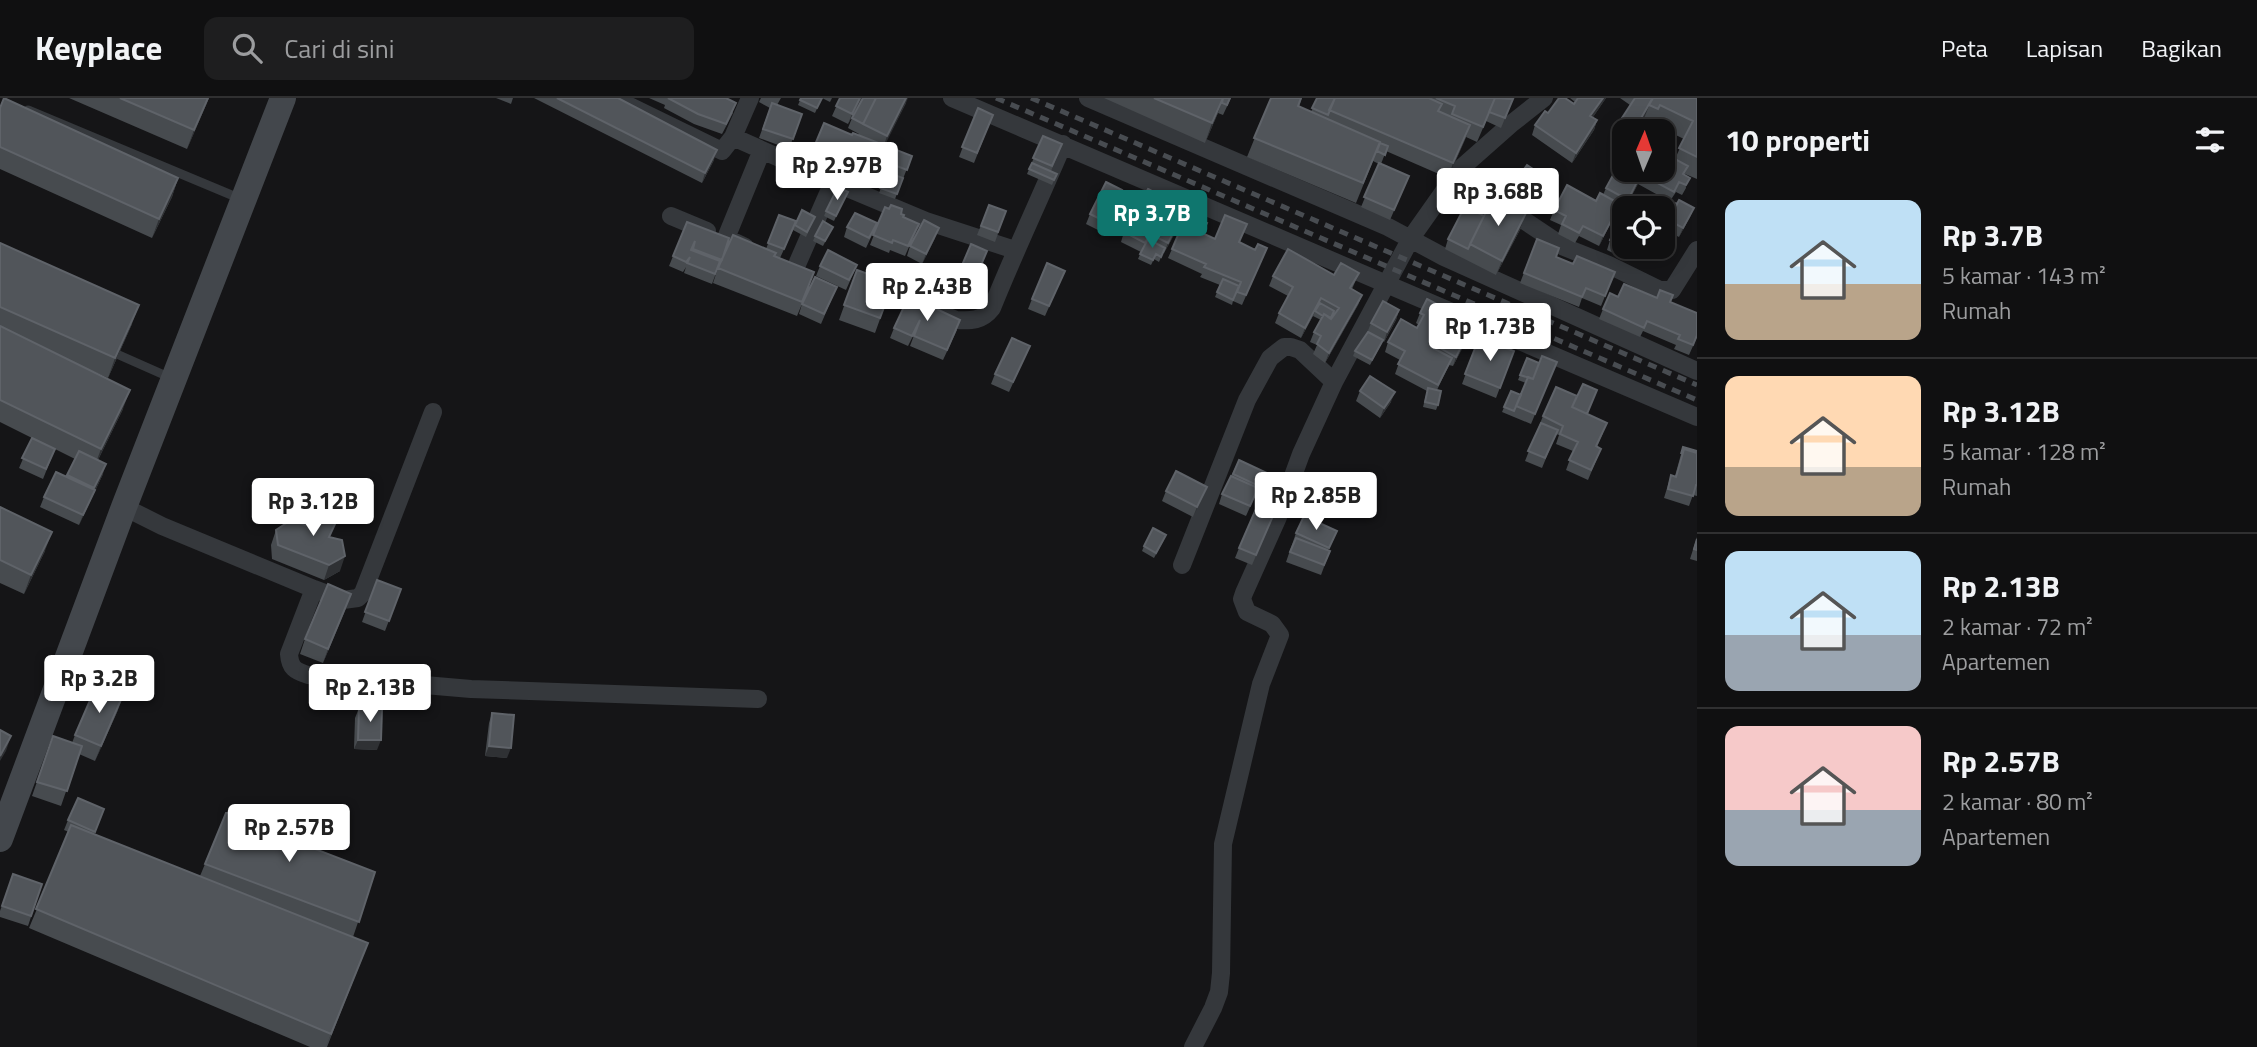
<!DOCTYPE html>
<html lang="id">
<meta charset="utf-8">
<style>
:root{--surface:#101011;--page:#1e1e1f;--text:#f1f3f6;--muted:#9c9d9f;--line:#303031;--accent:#0f766e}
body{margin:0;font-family:"Titillium Web",sans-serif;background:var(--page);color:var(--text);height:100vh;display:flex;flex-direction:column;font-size:26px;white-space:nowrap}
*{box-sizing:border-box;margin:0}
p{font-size:23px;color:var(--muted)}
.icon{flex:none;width:38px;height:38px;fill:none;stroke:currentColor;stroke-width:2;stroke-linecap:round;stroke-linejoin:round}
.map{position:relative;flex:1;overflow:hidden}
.side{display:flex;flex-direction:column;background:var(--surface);width:560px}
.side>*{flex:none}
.needle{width:46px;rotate:2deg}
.controls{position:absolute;left:1612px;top:21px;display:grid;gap:14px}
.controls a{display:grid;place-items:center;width:63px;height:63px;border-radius:14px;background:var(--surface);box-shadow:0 4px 18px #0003,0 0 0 2px var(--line);font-size:35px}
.price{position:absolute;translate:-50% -60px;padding:0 16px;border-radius:7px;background:#fff;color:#222;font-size:23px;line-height:46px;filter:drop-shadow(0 2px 4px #0008)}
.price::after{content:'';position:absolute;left:50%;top:42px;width:21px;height:16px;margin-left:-10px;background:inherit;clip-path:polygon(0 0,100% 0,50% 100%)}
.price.current{background:var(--accent);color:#fff}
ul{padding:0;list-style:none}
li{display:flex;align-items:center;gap:21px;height:175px;padding:0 28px}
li+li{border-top:2px solid var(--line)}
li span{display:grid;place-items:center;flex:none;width:196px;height:140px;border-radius:14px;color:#555}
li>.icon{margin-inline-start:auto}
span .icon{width:84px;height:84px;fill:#fffc;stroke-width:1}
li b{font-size:30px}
h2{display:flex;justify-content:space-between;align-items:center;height:84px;padding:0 28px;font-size:30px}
header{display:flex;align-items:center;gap:42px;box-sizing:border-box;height:98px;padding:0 35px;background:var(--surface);border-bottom:2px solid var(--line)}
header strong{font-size:33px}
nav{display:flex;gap:38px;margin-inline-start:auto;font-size:24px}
.search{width:490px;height:63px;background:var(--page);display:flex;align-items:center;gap:18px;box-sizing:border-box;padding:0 24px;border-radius:14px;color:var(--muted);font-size:26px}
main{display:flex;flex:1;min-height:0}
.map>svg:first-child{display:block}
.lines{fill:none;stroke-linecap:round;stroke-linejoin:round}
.service{stroke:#35383c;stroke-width:9}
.minor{stroke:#35383c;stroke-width:18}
.secondary{stroke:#43474c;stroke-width:26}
.rail{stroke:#484c51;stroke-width:5;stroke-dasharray:9 7;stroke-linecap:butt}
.wall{fill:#474b4f}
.shaded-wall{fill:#2f3134}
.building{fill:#51555a;stroke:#5f6369;stroke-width:2}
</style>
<header>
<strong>Keyplace</strong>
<div class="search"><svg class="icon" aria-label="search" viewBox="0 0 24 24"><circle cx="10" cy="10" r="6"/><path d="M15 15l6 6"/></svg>Cari di sini</div>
<nav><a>Peta</a><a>Lapisan</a><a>Bagikan</a></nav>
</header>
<main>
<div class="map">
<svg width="1697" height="949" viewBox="0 0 1697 949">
<rect width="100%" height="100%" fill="#151517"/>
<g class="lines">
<path class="service" d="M28 12 241 101
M110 253 171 280"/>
<path class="minor" d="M613 0 722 53 733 39 750 0
M952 0 1697 319
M1088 0 1388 129 1444 159 1697 273
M733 39 833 84 926 123 1015 152
M1459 72 1510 113 1564 149 1609 167 1660 192H1672L1697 152
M671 118 707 133
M745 149 726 140 762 52
M795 171 833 84
M868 185 956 222C971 223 982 223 992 210 1014 155 1040 101 1063 46
M124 409 162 428 314 491 343 502 358 500 363 495 433 314
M1182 467 1247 302 1270 260 1284 249H1291L1300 252 1334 284
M314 491 289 556C290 570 295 573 308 577L471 591 758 601
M1193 949 1213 910 1219 894 1221 875 1223 746 1261 586 1280 537 1272 526 1247 514 1242 501 1244 495 1278 419 1301 356 1334 284 1411 140 1459 72 1511 26 1544 0"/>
<path class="secondary" d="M0 741 124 409 283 0"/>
<path class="rail" d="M996 0 1697 302
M1031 0 1697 287"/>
</g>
<path class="wall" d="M69 0H209L187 51Z
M496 0H513L511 6Z
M534 0H618L714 62 702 85Z
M649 0H726L733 15 722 36 694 26 664 10 665 7Z
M761 0H781L777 7 802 16 789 51 759 40 770 10 759 4Z
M801 0H822L815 15 798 7Z
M822 0H832L830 4Z
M840 0H862L848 26 832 18Z
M1104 0H1231L1223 17 1218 15 1205 45Z
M1271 0H1302L1299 9 1311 14 1317 0H1511L1513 1 1501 30 1486 23 1477 44 1466 39 1448 80 1386 53 1381 66 1409 78 1390 122 1361 109 1379 66 1373 63 1356 105 1247 59Z
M1570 0H1606L1593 19 1597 22 1594 32 1572 65 1532 37 1535 27 1548 15 1574 6 1575 4Z
M1620 0H1697V81L1685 76 1686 90 1682 97 1676 94 1670 103 1677 106 1694 110 1690 119 1679 139 1665 132 1664 134 1662 133V110L1667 102 1638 86 1624 112 1619 109 1599 148 1579 138 1575 145 1558 136 1561 127 1550 122 1554 112 1596 103 1603 97 1606 90 1624 72H1662L1675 61 1684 41 1653 26 1651 31 1642 26 1645 18 1635 33H1624L1619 30 1622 20 1630 7Z
M906 5 884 47 912 58 895 101 879 95 886 75 873 70 865 87 849 79 856 63 843 58 837 71 810 59 814 49 852 37H859V36L848 30 852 20Z
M0 10 178 80 172 99 152 140 0 71Z
M978 10 993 17 974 65 959 59Z
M1043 38 1058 56 1051 73 1057 76 1052 87 1027 76Z
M1542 89 1526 113 1507 101 1510 91Z
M848 94 834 123 824 118 826 113Z
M1119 102 1102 134 1086 126 1090 116Z
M989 107 1006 113 995 144 977 137Z
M1162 107 1182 118 1179 128 1164 155H1163L1159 164 1154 161 1151 167 1138 161 1141 154 1121 144 1124 134Z
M885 109 901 116 903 119 919 126 905 158 890 152 889 155 870 147Z
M1526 115 1521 130 1496 177 1445 151 1448 141 1484 118Z
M779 117 796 123 815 119 806 139 793 132 780 160 809 189 797 218 713 185 718 170 766 151Z
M687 124 729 140 712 186 684 175 686 169 683 174 669 168Z
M833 129 823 148 813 143 815 138Z
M847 129 873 135 866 150 844 139Z
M1203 136 1215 141 1239 144 1255 152 1267 150 1242 207 1233 203 1232 207 1215 199 1220 187 1200 179 1202 176 1168 160 1172 151Z
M935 140 922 166 907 158 910 148Z
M1537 141 1556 159 1573 166 1615 174 1601 208 1582 200 1579 209 1520 185Z
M1610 142 1636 149 1629 163 1607 152Z
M0 145 132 226 108 280 77 266 123 311 98 362 103 376 79 427 40 409 44 399 67 379 75 361 55 351 43 381 19 370 32 340 0 324Z
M1640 149H1661L1657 157Z
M987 153 972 189 956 181 960 172Z
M857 167 846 192 816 178 820 168Z
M857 172 893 185 875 235 839 222Z
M1065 173 1045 218 1028 211 1032 201Z
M1359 175 1352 191 1362 197 1358 207 1325 265 1313 256 1317 247 1310 244 1314 234 1321 222 1313 218 1314 216 1301 240 1275 225 1279 215 1288 198 1269 188 1273 178 1334 177Z
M837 189 821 226 799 216 802 206Z
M1618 199 1657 200 1671 204 1697 239 1689 257 1674 251 1676 247 1643 233 1640 239 1599 221 1603 211Z
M1399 212 1396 222 1384 244 1383 243 1370 267 1353 258 1355 253 1367 235 1371 225Z
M1420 215 1470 224 1464 238 1463 249 1453 268 1449 267 1437 292 1438 307 1436 312 1423 309 1427 293 1395 276 1400 262 1385 254 1388 244 1417 230 1419 227 1416 225Z
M894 230 957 232 943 262 910 248 916 232 908 248 890 240Z
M1479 240 1514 253 1496 300 1462 286Z
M1030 248 1009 294 991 286 995 276Z
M1527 260 1539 265 1557 264 1531 326 1502 314 1511 293 1521 297 1526 285 1518 282Z
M1360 293 1391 304 1380 320 1356 303Z
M1587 316 1603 335 1597 349 1601 351 1588 382 1566 372 1573 353 1556 346 1559 337 1556 336 1542 370 1525 363 1543 318Z
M1683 349 1697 353V398L1693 397 1689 408 1664 400 1671 377 1675 378Z
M1239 362 1266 386 1259 400 1255 398 1246 418 1219 406 1222 396Z
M1207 389 1193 419 1162 403 1166 393Z
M0 409 45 453 24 496 0 485Z
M1276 411 1252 467 1235 460 1239 450Z
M276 432 330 439 340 473 324 482 272 461 271 447Z
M1337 433 1328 452 1330 453 1321 477 1286 464 1296 435Z
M1697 439V463L1690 461Z
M1164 442 1154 460 1142 453 1144 448Z
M377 482 401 491 385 533 362 524Z
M346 510 323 565 300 556 305 541Z
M359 610 377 652 354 651 355 620Z
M118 612 95 663 79 656 61 708 32 698 53 638 72 645 75 637Z
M492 615 507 660 485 658 489 625Z
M104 711 94 736 200 778 205 766 302 746 375 774 353 839 368 845 327 949H310L29 830 69 734 64 732 68 722Z
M13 776 42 786 28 828 0 819V813Z"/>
<path class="shaded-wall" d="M208 0H209L187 51 194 32Z
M860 0H862L848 26 852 16Z
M906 0H908L906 5 882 53 887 38Z
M1223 0 1218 15 1205 45 1212 25Z
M1603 0H1606L1587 28 1590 18Z
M1649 8 1645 18 1635 33H1634L1636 29Z
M1597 22 1594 32 1572 65 1576 55Z
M1470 27 1465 42 1448 80 1453 65Z
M717 52 714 62 702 85 705 75Z
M1641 76 1638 86 1624 110Z
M1545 79 1542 89 1526 113 1529 103Z
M178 80 172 99 152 140 159 121Z
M1122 92 1119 102 1102 134 1106 124Z
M1620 106 1616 115 1599 148 1603 138Z
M1694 110 1690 119 1679 139 1683 130Z
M1526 115 1521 130 1496 177 1502 163Z
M1182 118 1179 128 1164 155 1168 145Z
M939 130 935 140 922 166 926 156Z
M1362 197 1358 207 1325 265 1329 255Z
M1321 200 1317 210 1301 240 1305 230Z
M139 207 132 226 108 280 115 260Z
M1399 212 1396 222 1384 244 1387 234Z
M1466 239 1463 249 1453 268 1456 259Z
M130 292 123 311 94 370 101 351Z
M1395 294 1391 304 1380 320 1384 310Z
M106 366 103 376 79 427 94 390Z
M1207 389 1203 399 1193 419 1197 409Z
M52 434 45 453 24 496 31 477Z
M345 458 340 473 324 482 329 467Z
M351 496 346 510 323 565 328 551Z
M123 597 118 612 95 663 101 648Z
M11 638 6 653 0 663V658Z
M358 642H381L377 652 354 651Z
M489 648 511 650 507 660 485 658Z
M368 845 361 864 326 949 331 936Z"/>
<path class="building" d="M4 0 178 80 159 121 0 49V10Z
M120 0H208L194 32Z
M557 0H618L717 52 705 75Z
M668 0H726L736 5 726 26 698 16Z
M801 0H822L817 10 800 2Z
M840 0H860L852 16 836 8Z
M863 0H876L863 26 852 20Z
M876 0H906L887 38 863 26Z
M1154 0H1223L1212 25Z
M1223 0H1230L1227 7 1222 5Z
M1271 0H1301L1298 8 1380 44 1363 85 1254 40Z
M1317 0H1335L1328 17 1312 10Z
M1335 0H1429L1442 6 1438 13 1470 27 1453 65 1329 12Z
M1436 0H1495L1483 29 1452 16 1455 8Z
M1495 0 1513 1 1505 20 1489 14Z
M1559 0H1565L1574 6 1578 0H1603L1590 18 1597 22 1576 55 1535 27 1545 13 1548 15Z
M1635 0H1650L1652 1 1636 29 1622 20Z
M1653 0H1697V59L1679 50 1693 23 1660 7 1658 11 1649 7Z
M772 5 802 16 793 41 763 31Z
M978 10 993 17 977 55 962 49Z
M824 25 852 37 853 35 912 58 907 72 847 49 841 61 814 49Z
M1043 38 1062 46 1052 68 1033 60Z
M1380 45 1388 48 1385 57 1377 53Z
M1662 54 1688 68 1683 76 1690 80 1686 87 1679 84 1674 94 1641 76 1628 102 1606 90 1624 57V72H1662Z
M857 61 874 69 867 82 850 74Z
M1032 65 1057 76 1054 82 1029 71Z
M1379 65 1409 78 1394 112 1364 99Z
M1527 67 1545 79 1529 103 1510 91Z
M886 74 903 80 897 96 880 90Z
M1106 84 1122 92 1106 124 1090 116Z
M1567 87 1596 103 1600 95 1620 106 1603 138 1583 128 1579 135 1562 126 1566 118 1554 112Z
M838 89 848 94 836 118 826 113Z
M1148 91 1165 100 1161 107 1144 98Z
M1144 98 1182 118 1168 145 1150 136 1145 145 1124 134Z
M1494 98 1526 115 1502 163 1470 146Z
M1667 102 1677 106 1666 129 1662 127V110Z
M1679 102 1694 110 1683 130 1668 122Z
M1629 104 1641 110H1626Z
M891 107 902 111 901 116 904 117 903 119 919 126 908 148 893 142 892 145 873 137 885 109 889 111Z
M989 107 1006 113 998 134 981 128Z
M1465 108 1484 118 1468 151 1448 141Z
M802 112 815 119 807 134 795 127Z
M855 115 877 125 869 140 847 129Z
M1624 115V149H1635L1633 154 1610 142Z
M1187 116 1207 125 1202 135 1215 141 1225 117 1247 126 1239 144 1255 152 1258 146 1267 150 1246 197 1237 194 1241 184 1204 169 1206 166 1172 151Z
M779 117 796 123 784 151 768 145Z
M924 122 939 130 926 156 910 148Z
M823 123 833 129 825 143 815 138Z
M687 124 729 140 722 162 693 151 695 143 691 152 720 163 715 176 687 165 690 159 686 164 673 158Z
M733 137 776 155 774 158 814 174 802 204 718 170Z
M1148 141 1165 150 1161 159 1156 156 1153 162 1140 156Z
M1537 141 1559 150 1556 159 1573 166 1577 158 1615 174 1605 198 1586 190 1582 199 1524 175Z
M0 145 139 207 115 260 0 209Z
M971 146 987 153 976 179 960 172Z
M1288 151 1334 177 1341 165 1359 175 1350 190 1362 197 1329 255 1317 246 1321 238 1314 234 1324 216 1331 221 1339 210 1321 200 1305 230 1279 215 1293 189 1273 178Z
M828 152 857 167 849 182 820 168Z
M1047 165 1065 173 1049 208 1032 201Z
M857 172 893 185 880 220 844 207Z
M815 179 837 189 824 216 802 206Z
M1223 181 1239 188 1233 202 1217 194Z
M1624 186 1657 200 1660 192 1673 197 1670 204 1697 215V237L1693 247 1678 241 1680 237 1647 223 1644 230 1603 211 1610 195 1618 199Z
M909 198 960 222 947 252 914 238 920 222 912 238 894 230Z
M1427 201 1470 224 1462 238 1466 239 1456 259 1435 247 1439 241 1434 239 1432 241 1435 242 1431 249 1452 260 1438 287 1398 266 1405 253 1388 244 1401 221 1417 230 1424 217 1420 215Z
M1383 203 1399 212 1387 234 1371 225Z
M1320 205 1334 213 1331 220 1324 216 1323 218 1315 213Z
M0 228 130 292 101 351 0 302Z
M1368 234 1383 242 1372 262 1355 253Z
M1012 240 1030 248 1013 284 995 276Z
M1479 240 1514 253 1500 290 1465 276Z
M1542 258 1557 264 1535 316 1516 308 1528 279 1533 281Z
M1527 260 1539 265 1533 281 1520 277Z
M1370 278 1395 294 1384 310 1360 293Z
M1583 286 1597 292 1587 316 1572 309Z
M1556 289 1577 298 1572 309 1607 325 1596 348 1601 351 1591 372 1569 362 1578 344 1560 336 1563 328 1543 318Z
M1428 290 1441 293 1438 307 1425 304Z
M1511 293 1521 297 1514 313 1504 309Z
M1541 325 1558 332 1545 360 1528 353Z
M32 340 55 351 46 371 22 360Z
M1683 349 1697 353V355L1684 351 1681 356Z
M1684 351 1697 355V387H1696L1693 398 1668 391 1671 377 1676 379Z
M79 353 106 366 94 390 67 377Z
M1239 362 1269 376 1263 390 1233 376Z
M1176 373 1207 389 1197 409 1166 393Z
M56 374 95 392 83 417 44 399Z
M1231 378 1258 390 1250 408 1222 396Z
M1259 404 1276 411 1256 457 1239 450Z
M0 409 52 434 31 477 0 462Z
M325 411 336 424 329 439 342 442 345 458 329 467 278 447 276 432 291 422 305 427 310 413Z
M1304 418 1337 433 1329 450 1296 435Z
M1153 430 1166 437 1156 455 1144 448Z
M1296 440 1330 453 1324 467 1290 454Z
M1697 441V452L1694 451Z
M377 482 401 491 389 523 365 514Z
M328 486 351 496 328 551 305 541Z
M97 586 123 597 101 648 75 637Z
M359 610 382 611 381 642H358Z
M492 615 514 617 511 650 489 648Z
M0 632 11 638 0 658Z
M53 638 82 648 67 693 37 684Z
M78 700 104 711 95 734 68 722Z
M226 715H257L277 721 306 737 302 746 375 774 359 824 205 766Z
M71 727 368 845 331 936 36 811Z
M13 776 42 786 31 818 2 808Z"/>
</svg>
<div class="controls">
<a><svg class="needle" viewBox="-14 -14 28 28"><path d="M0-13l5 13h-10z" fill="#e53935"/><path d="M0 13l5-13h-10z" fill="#9c9d9f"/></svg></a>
<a><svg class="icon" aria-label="locate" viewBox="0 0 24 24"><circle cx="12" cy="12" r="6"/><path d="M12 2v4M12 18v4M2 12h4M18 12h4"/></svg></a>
</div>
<b class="price" style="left:837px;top:104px">Rp 2.97B</b>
<b class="price" style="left:1498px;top:130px">Rp 3.68B</b>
<b class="price current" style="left:1152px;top:152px">Rp 3.7B</b>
<b class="price" style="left:927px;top:225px">Rp 2.43B</b>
<b class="price" style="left:1490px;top:265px">Rp 1.73B</b>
<b class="price" style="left:1316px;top:434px">Rp 2.85B</b>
<b class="price" style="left:313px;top:440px">Rp 3.12B</b>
<b class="price" style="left:99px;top:617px">Rp 3.2B</b>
<b class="price" style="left:370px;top:626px">Rp 2.13B</b>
<b class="price" style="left:289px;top:766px">Rp 2.57B</b>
</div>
<section class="side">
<h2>10 properti<svg class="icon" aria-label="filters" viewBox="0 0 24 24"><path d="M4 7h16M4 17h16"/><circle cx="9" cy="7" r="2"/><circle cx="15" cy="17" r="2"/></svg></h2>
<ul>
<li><span style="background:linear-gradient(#bfe0f5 60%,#b9a48a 0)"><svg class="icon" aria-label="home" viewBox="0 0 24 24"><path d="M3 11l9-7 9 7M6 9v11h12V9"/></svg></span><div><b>Rp 3.7B</b><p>5 kamar · 143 m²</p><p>Rumah</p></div></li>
<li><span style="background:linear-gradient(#ffd9b3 65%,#b9a48a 0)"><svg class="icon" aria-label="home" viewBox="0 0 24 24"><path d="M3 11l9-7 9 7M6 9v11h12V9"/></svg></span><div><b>Rp 3.12B</b><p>5 kamar · 128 m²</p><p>Rumah</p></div></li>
<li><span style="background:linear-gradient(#bfe0f5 60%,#9aa5b1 0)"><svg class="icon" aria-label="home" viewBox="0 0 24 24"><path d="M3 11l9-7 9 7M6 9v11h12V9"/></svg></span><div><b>Rp 2.13B</b><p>2 kamar · 72 m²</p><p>Apartemen</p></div></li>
<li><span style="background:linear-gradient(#f6c9c9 60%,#9aa5b1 0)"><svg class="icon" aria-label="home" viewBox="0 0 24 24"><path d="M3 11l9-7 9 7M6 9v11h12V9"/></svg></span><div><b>Rp 2.57B</b><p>2 kamar · 80 m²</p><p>Apartemen</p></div></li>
</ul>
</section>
</main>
